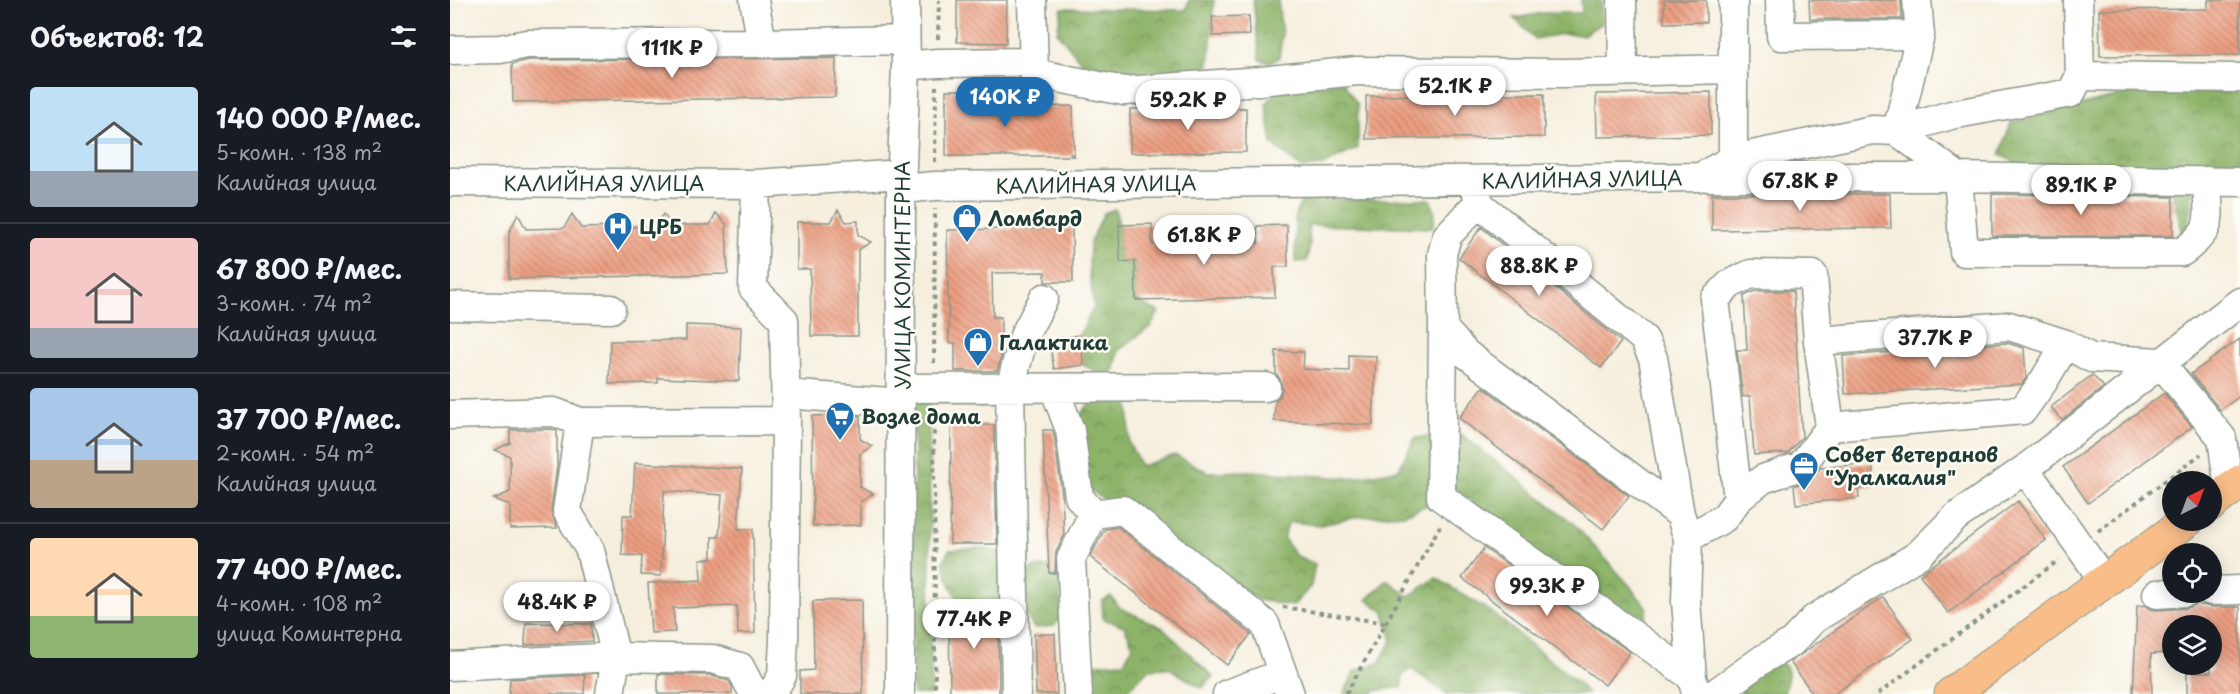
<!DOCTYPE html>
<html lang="ru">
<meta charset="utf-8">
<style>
:root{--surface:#171b24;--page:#242831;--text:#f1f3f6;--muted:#9ea1a6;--line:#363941;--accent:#1f6fb2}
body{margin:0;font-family:"Playpen Sans",sans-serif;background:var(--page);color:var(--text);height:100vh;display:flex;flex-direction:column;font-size:22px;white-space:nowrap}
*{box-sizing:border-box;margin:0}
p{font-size:20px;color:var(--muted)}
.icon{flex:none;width:33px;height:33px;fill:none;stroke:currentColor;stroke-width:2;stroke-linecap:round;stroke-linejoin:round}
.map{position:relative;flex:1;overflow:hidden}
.details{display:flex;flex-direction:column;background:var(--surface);width:450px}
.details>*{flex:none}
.needle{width:39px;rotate:42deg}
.tools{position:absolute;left:1712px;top:471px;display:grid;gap:12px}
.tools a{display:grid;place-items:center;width:60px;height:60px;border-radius:50%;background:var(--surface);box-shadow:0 3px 15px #0003;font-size:30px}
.price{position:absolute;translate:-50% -51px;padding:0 14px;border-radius:21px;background:#fff;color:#222;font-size:20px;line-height:39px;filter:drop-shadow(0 2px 3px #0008)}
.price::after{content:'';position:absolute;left:50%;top:36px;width:18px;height:14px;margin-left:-9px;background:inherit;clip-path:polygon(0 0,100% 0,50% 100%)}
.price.active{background:var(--accent);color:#fff}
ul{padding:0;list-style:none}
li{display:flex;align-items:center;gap:18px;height:150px;padding:0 30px}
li+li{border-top:2px solid var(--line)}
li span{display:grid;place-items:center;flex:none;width:168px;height:120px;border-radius:6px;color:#555}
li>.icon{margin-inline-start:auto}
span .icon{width:72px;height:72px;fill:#fffc;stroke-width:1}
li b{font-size:26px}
h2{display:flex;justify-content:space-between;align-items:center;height:72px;padding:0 30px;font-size:26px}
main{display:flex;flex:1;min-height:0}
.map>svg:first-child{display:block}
.forest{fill:url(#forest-crowns);stroke:#56784e;stroke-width:1.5}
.building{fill:url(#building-back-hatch)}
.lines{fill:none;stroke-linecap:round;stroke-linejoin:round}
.minor-casing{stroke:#8a9689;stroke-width:31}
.highway-casing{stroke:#8a9689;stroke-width:35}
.path{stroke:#8a9689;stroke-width:4;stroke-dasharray:4.5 4.5;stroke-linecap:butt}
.minor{stroke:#fff;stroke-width:28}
.highway{stroke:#f8bd89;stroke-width:33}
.labels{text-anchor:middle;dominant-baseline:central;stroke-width:5;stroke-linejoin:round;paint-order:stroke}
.street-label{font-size:20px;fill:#1f3d34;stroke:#fdfcf7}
.poi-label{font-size:20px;font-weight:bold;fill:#1f3d34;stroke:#fdfcf7;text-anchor:start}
</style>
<main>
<section class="details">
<h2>Объектов: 12<svg class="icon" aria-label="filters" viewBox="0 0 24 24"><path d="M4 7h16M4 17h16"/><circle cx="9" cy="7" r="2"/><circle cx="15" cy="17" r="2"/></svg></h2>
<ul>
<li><span style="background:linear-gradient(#bfe0f5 70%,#9aa5b1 0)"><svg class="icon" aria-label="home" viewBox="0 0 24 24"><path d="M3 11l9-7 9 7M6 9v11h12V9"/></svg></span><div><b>140 000 ₽/мес.</b><p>5-комн. · 138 m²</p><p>Калийная улица</p></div></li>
<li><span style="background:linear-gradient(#f6c9c9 75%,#9aa5b1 0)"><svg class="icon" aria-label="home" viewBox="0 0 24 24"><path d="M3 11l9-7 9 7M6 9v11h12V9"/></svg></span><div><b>67 800 ₽/мес.</b><p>3-комн. · 74 m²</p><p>Калийная улица</p></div></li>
<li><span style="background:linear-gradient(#a9c7e8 60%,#b9a48a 0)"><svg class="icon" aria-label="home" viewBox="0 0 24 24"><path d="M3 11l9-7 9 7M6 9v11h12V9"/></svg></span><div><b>37 700 ₽/мес.</b><p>2-комн. · 54 m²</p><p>Калийная улица</p></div></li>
<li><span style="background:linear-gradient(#ffd9b3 65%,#8fb573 0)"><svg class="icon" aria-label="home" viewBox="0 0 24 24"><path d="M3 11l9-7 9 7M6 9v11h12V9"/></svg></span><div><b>77 400 ₽/мес.</b><p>4-комн. · 108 m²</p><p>улица Коминтерна</p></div></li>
</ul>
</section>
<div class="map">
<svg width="1790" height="694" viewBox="0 0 1790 694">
<defs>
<pattern id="forest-crowns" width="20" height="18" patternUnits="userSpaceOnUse" patternTransform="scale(1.5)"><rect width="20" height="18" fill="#8db369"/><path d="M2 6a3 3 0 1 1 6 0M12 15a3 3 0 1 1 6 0" fill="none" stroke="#739357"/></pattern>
<pattern id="building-back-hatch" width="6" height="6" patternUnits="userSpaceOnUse" patternTransform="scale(1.5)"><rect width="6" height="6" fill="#ed9f82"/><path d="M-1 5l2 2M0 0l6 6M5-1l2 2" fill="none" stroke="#bf836b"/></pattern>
</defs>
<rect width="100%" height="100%" fill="#fdfcf7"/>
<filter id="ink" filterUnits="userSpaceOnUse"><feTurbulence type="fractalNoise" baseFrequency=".0167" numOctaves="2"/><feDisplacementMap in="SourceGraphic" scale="12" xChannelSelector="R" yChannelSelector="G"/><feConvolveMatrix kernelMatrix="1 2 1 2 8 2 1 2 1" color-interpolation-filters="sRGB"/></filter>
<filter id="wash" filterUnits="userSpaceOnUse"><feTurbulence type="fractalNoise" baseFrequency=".008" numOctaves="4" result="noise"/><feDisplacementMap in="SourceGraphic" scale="24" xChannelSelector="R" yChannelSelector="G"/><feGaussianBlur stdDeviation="1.35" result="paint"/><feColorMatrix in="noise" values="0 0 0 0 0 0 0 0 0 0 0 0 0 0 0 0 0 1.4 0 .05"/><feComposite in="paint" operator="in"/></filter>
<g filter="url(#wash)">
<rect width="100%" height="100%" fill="#f6efde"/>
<path class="forest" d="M739 0H764L759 65 746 73 707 78 632 63 607 32 612 8 736 10Z
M803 0H828L832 35 829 58 819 63 810 60Z
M1131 0H1151L1152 23 1133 35 1112 34 1085 39 1064 18 1094 13H1132Z
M892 81 908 105V148L872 166 852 168 822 144 816 104 827 91Z
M1696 89 1790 93V164L1742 165C1742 184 1745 220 1732 234L1723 192 1585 184 1565 162 1550 155 1561 123Z
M980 199 985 212 983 228 858 225 860 244 857 261 845 262V215L852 200Z
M665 209 669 225 670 262 685 261 686 300 709 312 701 326 669 350 664 372 648 373 634 365 629 335 644 307 639 271 640 242 654 213Z
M667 396 679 406V443L691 466 725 455 758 472 800 471 899 478 948 470 965 438 1010 433 1123 523 1180 586 1197 608 1195 622 1189 627 1147 602 982 470V503L955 514 908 517 871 525 839 522 833 537 845 555 865 564 861 586 843 606 808 600 655 501 634 485 624 425 641 401Z
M471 399 479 404 481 694H463L464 404Z
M530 548 555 553V594L547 600 511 603 501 587 493 562 499 550Z
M599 567 609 577 611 618 604 626 584 628 572 608 573 575 582 568Z
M986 578 1040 611 1127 682 1138 694H997L961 669 952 676V687L923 691V694H894L905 671 929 663 942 641 934 612 917 600 937 580 959 596Z
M661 596 670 608 713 628 763 677 752 688 719 668 699 669 674 694H644L640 672 645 664 674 662 683 646 674 626 653 619 652 601Z
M1326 660C1346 670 1336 678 1334 694H1290L1300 674Z"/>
<g id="blocks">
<path class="building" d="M507 0H557L556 43 507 42Z
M1214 0H1256V22L1214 23Z
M1359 0H1451L1452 19H1360Z
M1758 0H1790V55L1650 56 1649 10 1758 9Z
M799 16 800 35 763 36 762 17Z
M386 58 385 97 63 102 62 64 79 60Z
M496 90H544V107L623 106 624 154H621L624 156H496Z
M1261 92V135L1147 137 1146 94Z
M1094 94V137L916 139V96Z
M796 108V152L680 153V109Z
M1262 194H1440L1441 228 1262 230Z
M1542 194 1723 197V236H1542Z
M388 210 396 222 408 221V235L421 242 408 250V336H361L360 269H347V222H381Z
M266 213 276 224 278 274 59 279V233L68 214 76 229 114 228 122 214 131 228 206 226 213 214 222 225H260Z
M702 224V245L808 243 807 226 837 225 838 267H824L825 297 686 300 685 261 670 262 669 225Z
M1031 227 1171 342 1151 368 1009 258Z
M622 228 623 282H595V272L542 273 543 317H551V357L547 371H505V343H499L497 230Z
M1305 291H1343L1352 437 1338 453 1304 455 1300 396 1293 397 1287 350H1297L1294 296Z
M236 325 291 327 289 381 208 378V383L159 384 160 341 236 340Z
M629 335 634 365 604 369 599 340Z
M1790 339V396L1770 410 1741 374Z
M1557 343 1574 348 1576 378 1572 384 1395 394 1393 356Z
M826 351 854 352 853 369 899 371V355L926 356 923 425 824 421 825 401 830 396 832 388 830 379 826 374Z
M1642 375 1654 387 1612 420 1601 407Z
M1033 387 1179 496 1153 529 1009 418Z
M1714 393 1742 427 1638 503 1613 467Z
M396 415 410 416V439L422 446 410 454V487L423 494 411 502V525L363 526 362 416Z
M501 425H544L547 544H500Z
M101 429 107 431V466L101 509 107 528 60 529V505L44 499 60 492V456L45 450 60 443V430Z
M593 430H602L604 434 612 495 614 536 606 552 605 573H599Z
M185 463 292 469 288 529H303L305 633 288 634 287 606 223 608 225 632 201 633 198 583 251 580 250 559H262V537H269L272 495 214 491 211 576 191 575 192 556 172 555 173 515H182Z
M1422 463 1425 486 1408 488 1409 498 1346 504 1344 486 1357 481 1370 468Z
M1568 501 1596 540 1498 613 1470 575Z
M668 527 801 634 777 665 640 557 655 529Z
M1034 548 1180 652 1155 685 1012 578Z
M1433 597 1463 639 1384 694H1363L1340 662Z
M412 600 413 694H350V671L364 670 363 601Z
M1747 604 1762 607H1790V694H1737V672H1761V626H1722V653L1701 654 1702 694H1683L1687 606 1696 605 1700 609 1708 610 1737 608Z
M499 607H548L549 694H500Z
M76 623 141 624 142 641 75 645Z
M584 634H605L607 694H586Z
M208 674 260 675 279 681 282 687V694H208Z
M135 675 134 694H59L60 679Z"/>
</g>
</g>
<g filter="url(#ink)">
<use href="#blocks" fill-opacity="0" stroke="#8a9689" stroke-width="1.5"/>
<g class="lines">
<g class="minor-casing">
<path id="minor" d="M304 0 312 43
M582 0 584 73 674 91 810 81 907 71 1113 73 1283 69
M1172 0 1173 72
M1330 0 1331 36 1470 35
M1467 0 1470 35 1447 131 1501 115 1621 93 1630 76 1628 0
M0 50 50 49 77 44 312 43 455 40
M456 66 487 63 583 62
M1630 76 1790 78
M1283 159V0
M1258 177H1508L1514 252H1732C1766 227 1758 220 1757 181
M1026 181 1028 203 1194 339 1203 358 1230 514 1238 538 1236 602 1242 677 1246 694
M0 182 306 184 452 174
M306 184 303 288 334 320 336 421 334 640 332 676 321 694
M451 189 485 186 1250 177 1283 159 1423 130 1447 131 1508 177 1790 182
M1028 203 997 236 992 254 993 328 1015 353 1230 514
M0 306 161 309
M993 328 991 497 1242 677
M1368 341 1559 326 1616 344 1641 358 1710 362 1772 438 1779 490
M452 388 816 387
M604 388 620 430 629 497 643 514
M336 394 451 403
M0 415 104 412 130 422 336 421
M130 422 117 511 140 550 166 657 160 694
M1380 427 1573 410 1593 382 1616 344
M1575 469 1654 581
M643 514 673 510 815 624 840 694
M1238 538 1274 518 1288 499 1265 299 1280 284 1301 274 1363 275 1368 341 1380 427 1351 466 1313 479 1288 499
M1761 591 1790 590
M1707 594 1736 592
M0 666 166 657 262 659 290 667 304 694
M450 694 451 189 456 66 455 0
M566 694 560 388 574 336 594 298
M628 694 621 559 643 514
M777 694 832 674
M1264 694 1313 659 1341 643 1364 619 1468 555 1506 517 1575 469 1790 302"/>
</g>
<g class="highway-casing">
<path id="highway" d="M1761 504 1790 482
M1501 694 1738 520"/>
</g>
<path class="path" d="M488 39 489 0
M485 162 486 86
M484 363 485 209
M484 413 485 694
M1648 531 1751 454
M833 607 936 623
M896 694 990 526
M1428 694 1609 560"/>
<use href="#minor" class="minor"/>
<use href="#highway" class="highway"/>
</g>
</g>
<defs>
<g id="shop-pin" transform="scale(1.5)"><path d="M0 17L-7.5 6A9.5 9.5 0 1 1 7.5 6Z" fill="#1f6fb2" stroke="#fdfcf7"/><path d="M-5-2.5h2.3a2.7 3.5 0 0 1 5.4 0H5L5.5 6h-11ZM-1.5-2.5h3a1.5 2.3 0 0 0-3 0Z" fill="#fff"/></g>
<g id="hospital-pin" transform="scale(1.5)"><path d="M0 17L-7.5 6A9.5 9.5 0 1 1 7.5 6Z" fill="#1f6fb2" stroke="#fdfcf7"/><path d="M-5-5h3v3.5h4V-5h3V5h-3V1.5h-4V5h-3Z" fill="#fff"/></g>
<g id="supermarket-pin" transform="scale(1.5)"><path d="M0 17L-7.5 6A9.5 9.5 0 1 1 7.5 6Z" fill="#1f6fb2" stroke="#fdfcf7"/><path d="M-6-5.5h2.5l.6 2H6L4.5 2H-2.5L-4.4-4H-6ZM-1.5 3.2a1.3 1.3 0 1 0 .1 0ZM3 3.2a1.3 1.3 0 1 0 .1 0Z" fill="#fff"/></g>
<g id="office-pin" transform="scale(1.5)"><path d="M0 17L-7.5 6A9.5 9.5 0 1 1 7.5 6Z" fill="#1f6fb2" stroke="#fdfcf7"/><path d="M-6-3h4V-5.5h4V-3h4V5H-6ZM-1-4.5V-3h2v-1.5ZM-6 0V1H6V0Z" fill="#fff"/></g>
</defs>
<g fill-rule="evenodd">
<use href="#shop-pin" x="517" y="218"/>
<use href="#hospital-pin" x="168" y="226"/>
<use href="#shop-pin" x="528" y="342"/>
<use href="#supermarket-pin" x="390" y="416"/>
<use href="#office-pin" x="1354" y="466"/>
</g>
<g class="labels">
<g class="street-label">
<text transform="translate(1132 179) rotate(-1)">КАЛИЙНАЯ УЛИЦА</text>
<text x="154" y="183">КАЛИЙНАЯ УЛИЦА</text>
<text transform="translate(646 184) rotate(-1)">КАЛИЙНАЯ УЛИЦА</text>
<text transform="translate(452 275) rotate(-90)">УЛИЦА КОМИНТЕРНА</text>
</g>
<g class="poi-label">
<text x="538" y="218">Ломбард</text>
<text x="189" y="226">ЦРБ</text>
<text x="549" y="342">Галактика</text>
<text x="411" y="416">Возле дома</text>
<text x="1375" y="454">Совет ветеранов<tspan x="1375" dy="23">"Уралкалия"</tspan></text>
</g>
</g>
</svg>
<div class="tools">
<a><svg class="needle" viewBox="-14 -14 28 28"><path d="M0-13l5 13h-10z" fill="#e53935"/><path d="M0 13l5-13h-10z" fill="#9ea1a6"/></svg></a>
<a><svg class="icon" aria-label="locate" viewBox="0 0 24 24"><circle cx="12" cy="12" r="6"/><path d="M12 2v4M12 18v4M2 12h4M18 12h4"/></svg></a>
<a><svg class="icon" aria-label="layers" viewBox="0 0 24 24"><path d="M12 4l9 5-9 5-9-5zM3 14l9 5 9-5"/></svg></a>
</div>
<b class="price" style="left:222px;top:79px">111K ₽</b>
<b class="price" style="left:1005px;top:117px">52.1K ₽</b>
<b class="price active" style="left:555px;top:128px">140K ₽</b>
<b class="price" style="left:738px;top:131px">59.2K ₽</b>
<b class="price" style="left:1350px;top:212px">67.8K ₽</b>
<b class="price" style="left:1631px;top:216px">89.1K ₽</b>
<b class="price" style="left:754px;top:266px">61.8K ₽</b>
<b class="price" style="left:1089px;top:297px">88.8K ₽</b>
<b class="price" style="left:1485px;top:369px">37.7K ₽</b>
<b class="price" style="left:1097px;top:617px">99.3K ₽</b>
<b class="price" style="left:107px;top:633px">48.4K ₽</b>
<b class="price" style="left:524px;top:650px">77.4K ₽</b>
</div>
</main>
